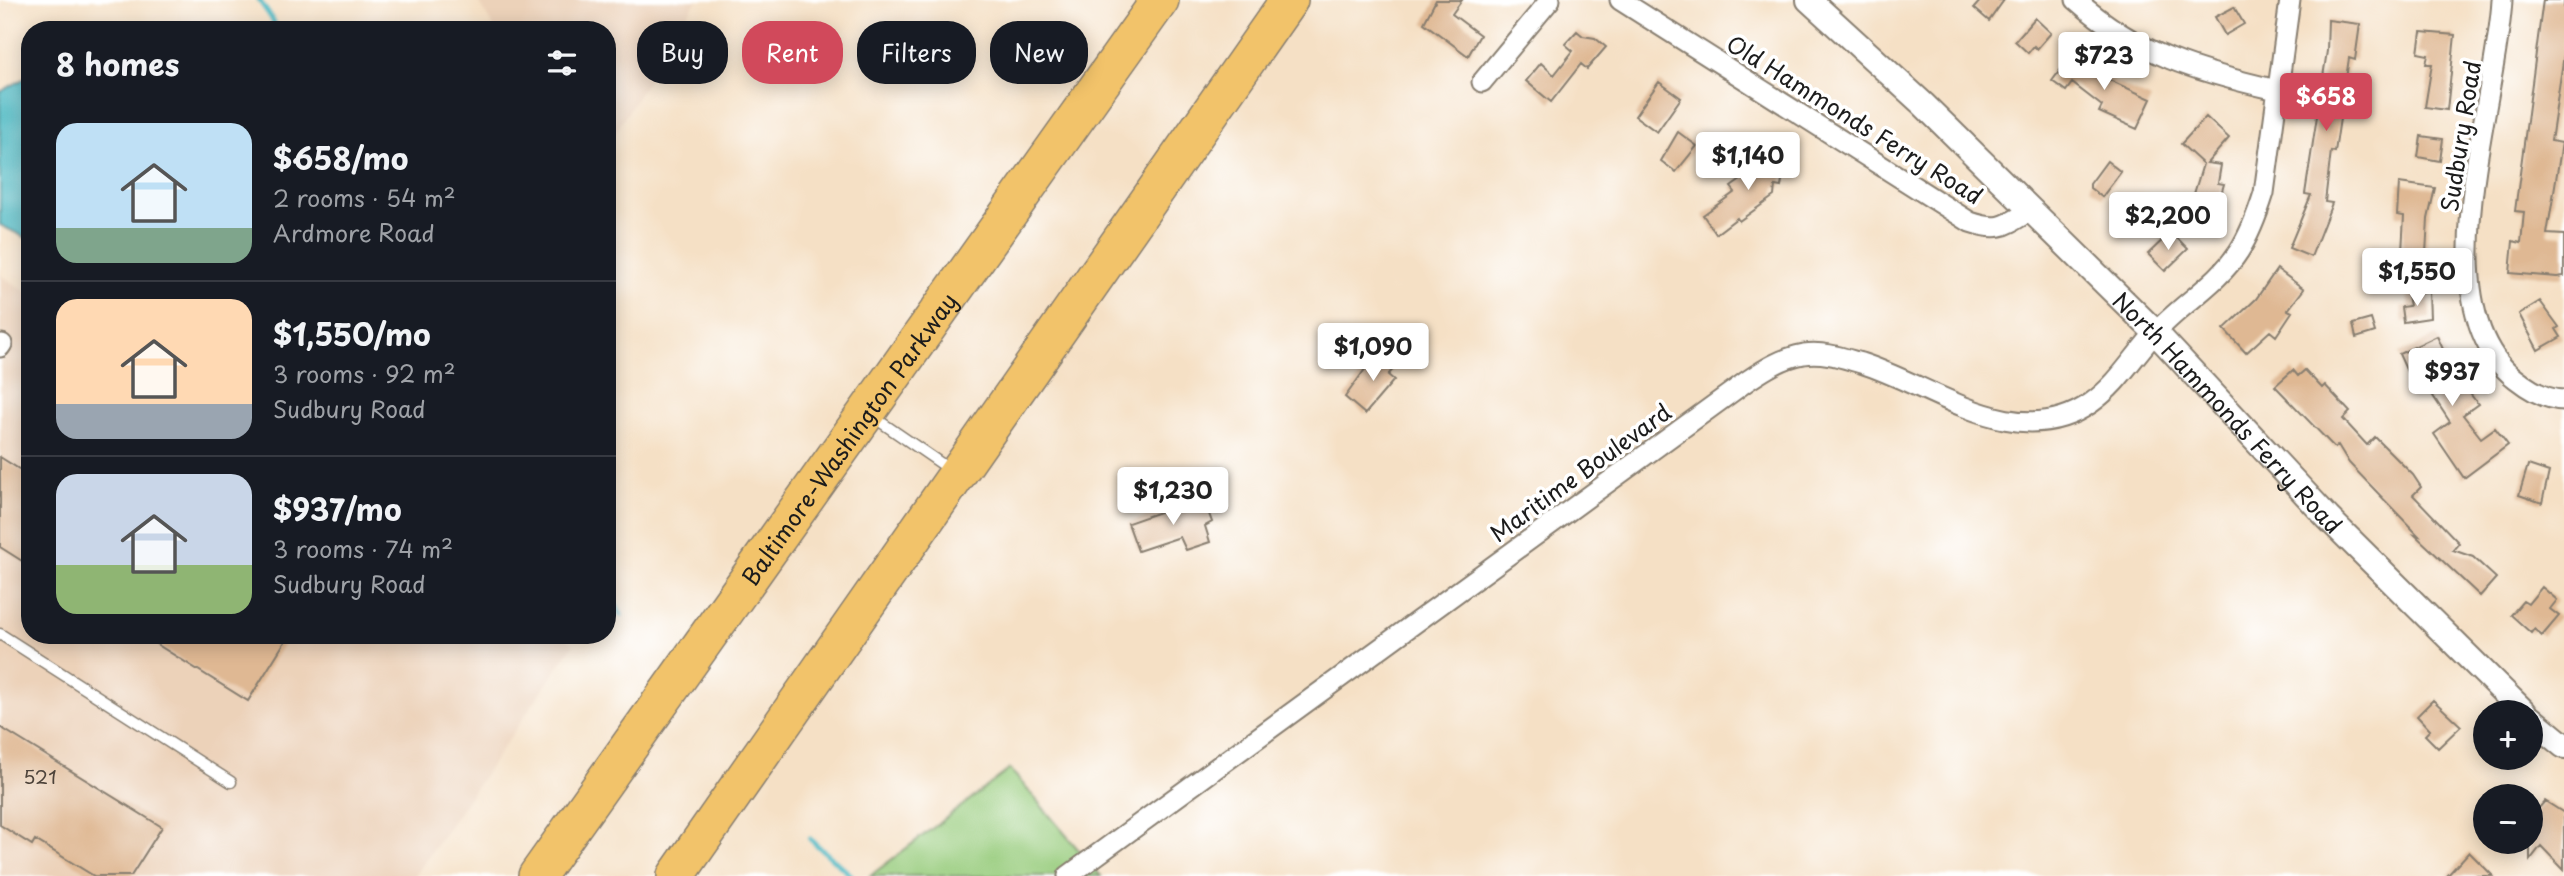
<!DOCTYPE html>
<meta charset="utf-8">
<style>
:root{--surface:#171b24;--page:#242831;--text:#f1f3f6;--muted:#9ea1a6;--line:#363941;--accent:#d1495b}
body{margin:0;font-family:"Playpen Sans",sans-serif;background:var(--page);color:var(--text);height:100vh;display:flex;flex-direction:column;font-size:26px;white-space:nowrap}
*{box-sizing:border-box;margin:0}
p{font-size:23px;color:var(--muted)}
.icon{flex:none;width:38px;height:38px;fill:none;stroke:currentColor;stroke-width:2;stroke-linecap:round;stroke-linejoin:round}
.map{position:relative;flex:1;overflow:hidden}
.side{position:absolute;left:21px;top:21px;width:595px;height:623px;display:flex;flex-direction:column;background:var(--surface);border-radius:28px;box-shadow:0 4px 18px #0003}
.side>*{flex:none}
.top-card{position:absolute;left:637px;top:21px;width:665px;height:63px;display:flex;gap:14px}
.buttons{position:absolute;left:2473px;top:700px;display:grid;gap:14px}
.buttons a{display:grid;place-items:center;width:70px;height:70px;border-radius:50%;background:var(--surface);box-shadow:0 4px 18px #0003;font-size:35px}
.price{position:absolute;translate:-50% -60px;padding:0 16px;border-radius:7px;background:#fff;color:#222;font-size:23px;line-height:46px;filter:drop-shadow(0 2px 4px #0008)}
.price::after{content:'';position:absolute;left:50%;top:42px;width:21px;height:16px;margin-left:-10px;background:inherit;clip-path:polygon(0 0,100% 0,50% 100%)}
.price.selected{background:var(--accent);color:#fff}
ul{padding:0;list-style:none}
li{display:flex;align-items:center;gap:21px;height:175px;padding:0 35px}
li+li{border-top:2px solid var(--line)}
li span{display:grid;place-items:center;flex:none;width:196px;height:140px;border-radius:21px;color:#555}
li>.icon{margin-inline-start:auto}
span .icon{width:84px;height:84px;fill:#fffc;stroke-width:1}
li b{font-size:30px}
h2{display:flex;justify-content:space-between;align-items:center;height:84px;padding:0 35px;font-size:30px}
.tag{padding:0 24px;border-radius:28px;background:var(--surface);box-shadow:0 4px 18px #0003;font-size:24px;line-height:63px}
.tag.selected{background:var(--accent);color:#fff}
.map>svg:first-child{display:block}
.built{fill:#ecd2b9}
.green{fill:#98cc7d;stroke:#5a744c;stroke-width:2}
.water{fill:#48b7c1;stroke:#326a6e;stroke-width:2}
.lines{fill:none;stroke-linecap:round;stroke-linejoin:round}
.stream{stroke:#48b7c1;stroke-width:5}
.building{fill:#dfb893}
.service-casing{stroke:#887e70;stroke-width:13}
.minor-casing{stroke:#887e70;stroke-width:23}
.tertiary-casing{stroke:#887e70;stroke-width:28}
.motorway-casing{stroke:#887e70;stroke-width:40}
.service{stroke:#fff;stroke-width:10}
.minor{stroke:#fff;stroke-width:19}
.tertiary{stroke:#fff;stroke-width:24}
.motorway{stroke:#f2c36a;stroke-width:37}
.labels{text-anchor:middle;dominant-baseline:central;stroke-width:7;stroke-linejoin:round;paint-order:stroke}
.number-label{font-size:19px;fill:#4d433a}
.street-label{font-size:23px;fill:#1c1c1c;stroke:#fff}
</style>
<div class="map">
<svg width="2564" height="876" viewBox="0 0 2564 876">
<rect width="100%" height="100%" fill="#fff"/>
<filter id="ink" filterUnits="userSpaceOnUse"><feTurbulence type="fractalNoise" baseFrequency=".0143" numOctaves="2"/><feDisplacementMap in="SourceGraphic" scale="14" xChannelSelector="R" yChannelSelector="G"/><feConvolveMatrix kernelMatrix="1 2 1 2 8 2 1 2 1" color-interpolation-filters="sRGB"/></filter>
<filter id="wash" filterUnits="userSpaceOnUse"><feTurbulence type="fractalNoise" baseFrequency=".00686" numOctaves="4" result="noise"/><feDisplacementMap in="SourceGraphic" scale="28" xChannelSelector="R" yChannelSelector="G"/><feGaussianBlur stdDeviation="1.57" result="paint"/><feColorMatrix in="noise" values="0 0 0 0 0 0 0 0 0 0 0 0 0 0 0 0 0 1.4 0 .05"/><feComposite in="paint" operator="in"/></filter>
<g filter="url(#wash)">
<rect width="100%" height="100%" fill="#f5e0c5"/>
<path class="built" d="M478 0H697L607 146V30H495Z
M0 275 30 294V635H560L574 644 415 876H0Z"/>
<path class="green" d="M1010 769 1101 876H870Z"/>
<path class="water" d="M27 77 30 78V240L0 225V92Z"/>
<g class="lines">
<path class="stream" d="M259 0 274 22V30
M607 589 621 615
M810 839 852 876"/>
</g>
<g id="blocks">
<path class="building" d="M1436 0H1462L1452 14 1480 35 1468 56 1424 23Z
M1981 0H2004L1989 21 1974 8Z
M2543 0H2564V55L2551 141 2562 143 2547 234 2564 235V276L2557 277 2510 273 2513 241 2521 243 2524 212 2515 211Z
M2234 7 2244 24 2225 35 2215 17Z
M2035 18 2051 33 2037 49 2034 46 2028 53 2015 41Z
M2328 20 2360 24 2355 60 2349 58 2335 152 2331 151 2325 202 2332 203 2311 257 2289 248 2311 195 2305 194 2327 51Z
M1577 31 1583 36 1595 38 1606 47 1587 69 1581 64 1551 102 1526 81 1541 63 1554 75 1573 51 1565 44Z
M2421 32 2455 35 2447 110 2425 107 2432 64H2426L2428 55 2418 53Z
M2073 53 2105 78 2151 99 2137 129 2099 112 2102 106 2072 83 2066 91 2052 81Z
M1659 82 1681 98 1657 132 1635 116Z
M2206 117 2229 138 2207 163 2221 165 2218 183 2224 184 2215 215 2190 207 2203 164 2181 144Z
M1678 132 1697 146 1676 172 1661 161Z
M2421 136 2443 139 2440 161 2418 157Z
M1748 156 1785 161 1781 187 1775 186 1774 196 1739 221 1737 218 1716 234 1703 215 1735 192 1731 187 1745 177Z
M2107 161 2121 172 2102 197 2090 188V184Z
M2399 183 2435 188 2428 219 2425 271 2401 270 2404 216 2397 215Z
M2171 232 2188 249 2165 271 2148 254Z
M2277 269 2304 289 2288 310 2292 312 2276 336 2270 331 2246 353 2224 329 2256 299Z
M2429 292 2430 318 2403 322 2401 307 2409 306 2407 295Z
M2540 301 2559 327 2556 329 2561 337 2538 350 2519 314Z
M2371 319 2375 332 2356 338 2353 324Z
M2437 336 2461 389 2464 386 2478 404 2463 415 2481 438 2495 428 2508 445 2464 478 2434 434 2450 422 2416 370 2408 374 2399 354Z
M1390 351 1401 360 1388 375 1394 380 1365 414 1345 397 1371 361 1377 366Z
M2293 370 2298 376 2305 370 2322 388 2325 385 2350 412 2343 419 2367 445 2375 437 2413 475 2421 487 2413 495 2459 543 2453 550 2473 557 2496 578 2480 596 2415 535 2419 536 2349 463 2338 445 2335 448 2275 386Z
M0 457 30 476V566L0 547Z
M2528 465 2549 472 2542 503 2519 495Z
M1197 499 1199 508 1206 506 1212 522 1205 526 1210 542 1186 550 1180 537 1138 551 1128 523Z
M2542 587 2557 600 2550 609 2559 616 2542 636 2534 629 2531 633 2511 615 2523 601 2528 604Z
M142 635H289L248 701Z
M2433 700 2461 726 2438 748 2425 735 2430 730 2417 716Z
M0 727 162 827 131 876H94L35 840 32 845 0 825Z
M2545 801 2564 813V870L2541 846 2530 860V818Z
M2469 852 2493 876H2447Z"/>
</g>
</g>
<g filter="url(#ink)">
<use href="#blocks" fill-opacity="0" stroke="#887e70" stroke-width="2"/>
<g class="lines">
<g class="service-casing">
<path id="service" d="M872 416 952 471
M0 634 231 782"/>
</g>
<g class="minor-casing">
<path id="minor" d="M1620 0 1970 222C2000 232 2005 226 2031 210
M2076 0C2138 55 2198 72 2277 90
M2502 0C2497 102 2422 307 2516 379 2530 390 2546 400 2564 400
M1482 82 1550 0
M0 347 2 344
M1068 876 1747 381C1765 369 1782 358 1804 354 1824 351 1843 358 1861 363 1934 386 2017 455 2091 403 2118 384 2133 357 2155 333 2181 304 2218 284 2239 251 2250 234 2258 212 2264 193L2290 0"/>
</g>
<g class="tertiary-casing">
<g id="tertiary">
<path id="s1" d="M1809 0 1923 104 2155 332 2328 518 2524 712"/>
<path d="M2530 718 2564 746"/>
</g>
</g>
<g class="motorway-casing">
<g id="motorway">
<path id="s2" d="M537 876 1160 0"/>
<path d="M676 876 1289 0"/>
</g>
</g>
<use href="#service" class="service"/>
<use href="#minor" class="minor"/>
<use href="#tertiary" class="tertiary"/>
<use href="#motorway" class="motorway"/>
</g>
</g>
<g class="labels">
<g class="number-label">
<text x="40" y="776">521</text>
</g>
<g class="street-label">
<text transform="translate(1855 119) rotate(32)">Old Hammonds Ferry Road</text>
<text transform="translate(2460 136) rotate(-81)">Sudbury Road</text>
<text stroke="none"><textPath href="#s1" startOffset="588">North Hammonds Ferry Road</textPath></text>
<text stroke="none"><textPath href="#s2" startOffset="537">Baltimore-Washington Parkway</textPath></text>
<text transform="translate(1580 472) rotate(-36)">Maritime Boulevard</text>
</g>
</g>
</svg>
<div class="buttons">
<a>+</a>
<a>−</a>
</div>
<b class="price" style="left:2104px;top:92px">$723</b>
<b class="price selected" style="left:2326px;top:133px">$658</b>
<b class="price" style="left:1748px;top:192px">$1,140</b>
<b class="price" style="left:2168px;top:252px">$2,200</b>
<b class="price" style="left:2417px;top:308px">$1,550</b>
<b class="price" style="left:1373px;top:383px">$1,090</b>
<b class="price" style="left:2452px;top:408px">$937</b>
<b class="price" style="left:1173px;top:527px">$1,230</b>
<div class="top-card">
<a class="tag">Buy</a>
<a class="tag selected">Rent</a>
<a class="tag">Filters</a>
<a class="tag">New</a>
</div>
<section class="side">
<h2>8 homes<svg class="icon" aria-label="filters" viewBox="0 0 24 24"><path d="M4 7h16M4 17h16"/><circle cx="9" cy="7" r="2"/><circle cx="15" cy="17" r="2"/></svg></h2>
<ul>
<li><span style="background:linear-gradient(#bfe0f5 75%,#7fa58c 0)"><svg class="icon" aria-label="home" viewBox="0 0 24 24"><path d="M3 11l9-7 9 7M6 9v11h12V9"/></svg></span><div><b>$658/mo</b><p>2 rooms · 54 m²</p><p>Ardmore Road</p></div></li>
<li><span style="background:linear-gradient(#ffd9b3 75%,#9aa5b1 0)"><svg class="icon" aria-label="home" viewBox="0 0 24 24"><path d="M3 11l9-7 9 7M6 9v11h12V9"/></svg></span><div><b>$1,550/mo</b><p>3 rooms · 92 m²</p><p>Sudbury Road</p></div></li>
<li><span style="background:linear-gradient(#c9d6e8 65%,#8fb573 0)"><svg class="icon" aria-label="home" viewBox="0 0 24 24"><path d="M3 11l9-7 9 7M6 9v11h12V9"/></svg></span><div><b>$937/mo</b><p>3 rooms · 74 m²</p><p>Sudbury Road</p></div></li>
</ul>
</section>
</div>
